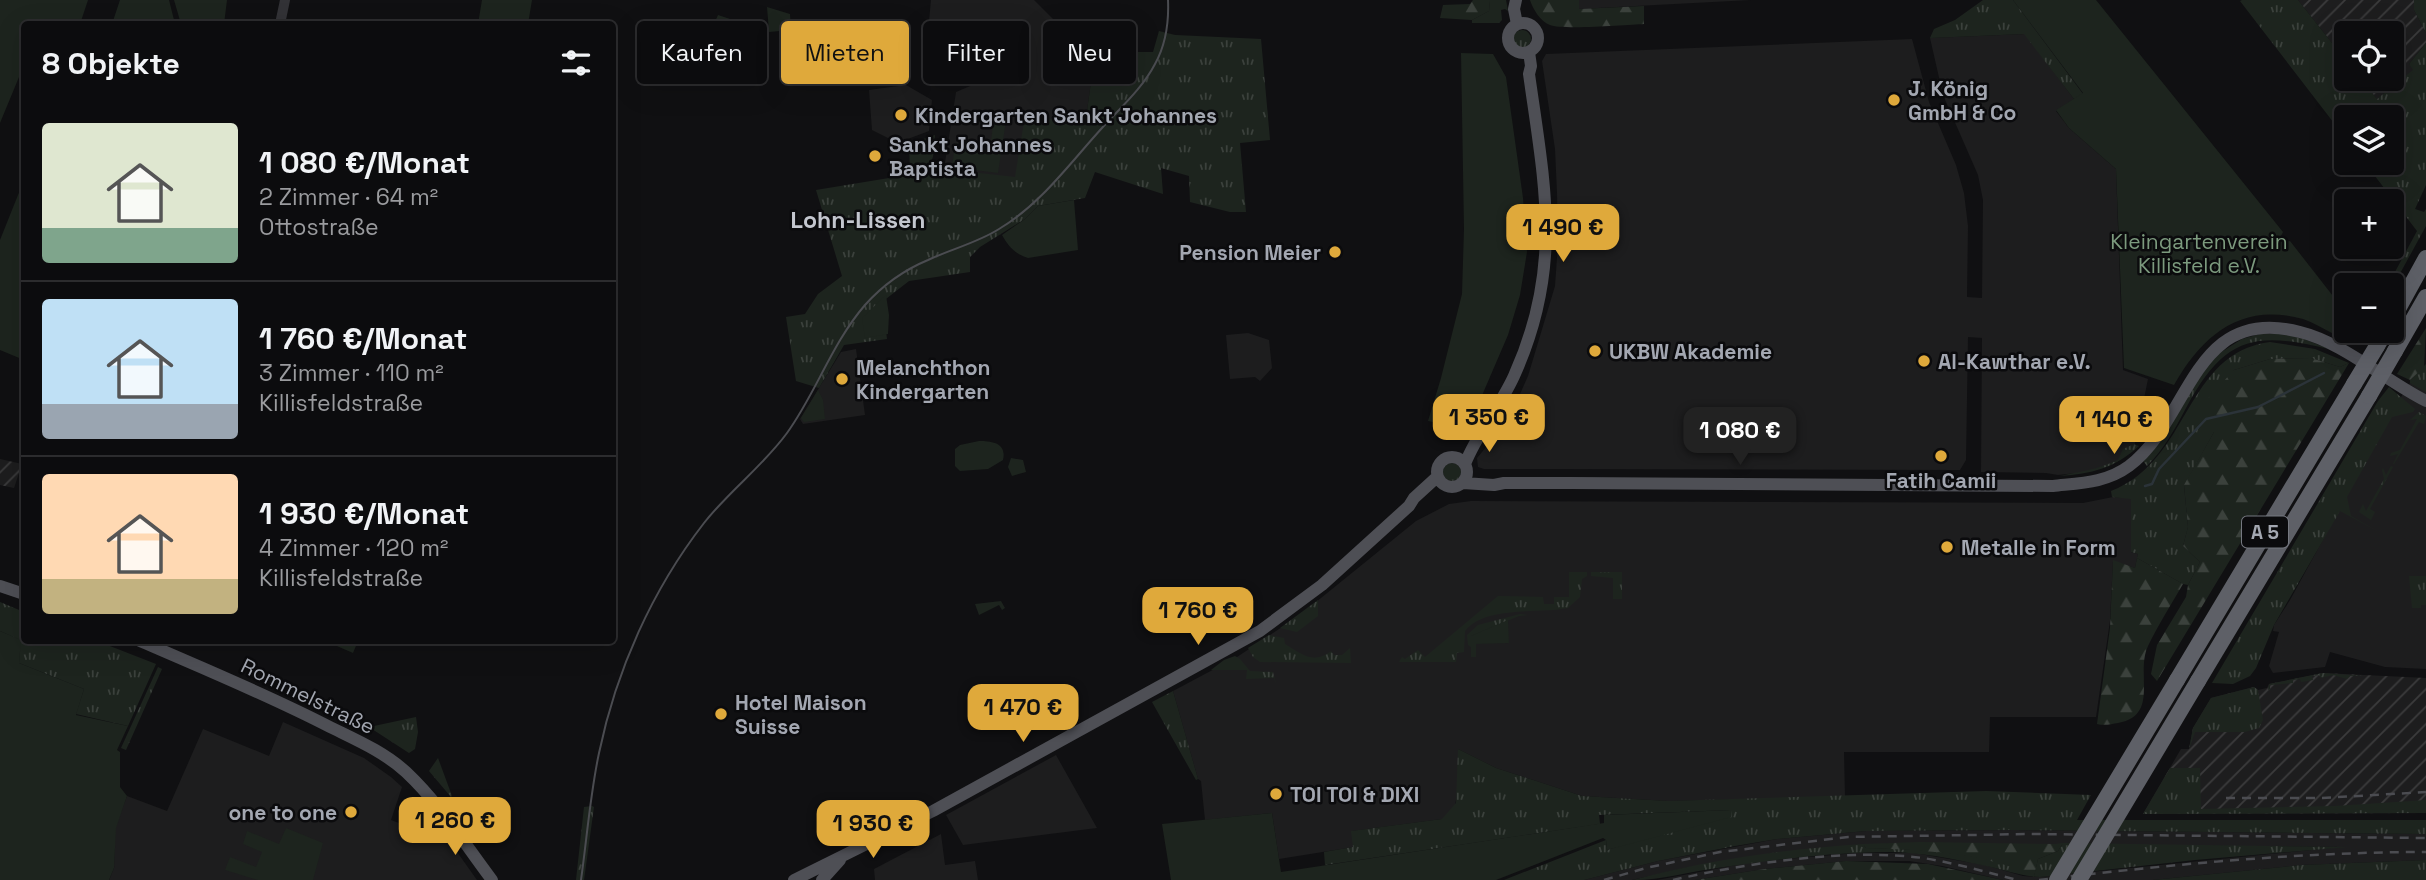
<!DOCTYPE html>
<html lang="de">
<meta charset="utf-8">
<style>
:root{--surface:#0c0c0e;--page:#1a1a1c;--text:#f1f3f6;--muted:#9a9b9e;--line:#2c2c2e;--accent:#dfa93b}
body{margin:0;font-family:"Space Grotesk",sans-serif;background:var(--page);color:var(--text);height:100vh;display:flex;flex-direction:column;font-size:26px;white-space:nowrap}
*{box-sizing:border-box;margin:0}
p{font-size:23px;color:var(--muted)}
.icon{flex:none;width:38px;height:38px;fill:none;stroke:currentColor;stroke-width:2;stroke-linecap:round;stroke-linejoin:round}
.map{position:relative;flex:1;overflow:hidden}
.drawer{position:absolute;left:21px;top:21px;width:595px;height:623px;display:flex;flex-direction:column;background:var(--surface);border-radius:7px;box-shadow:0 7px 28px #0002,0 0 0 2px var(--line)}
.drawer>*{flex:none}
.top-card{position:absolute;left:637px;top:21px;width:665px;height:63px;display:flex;gap:14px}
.buttons{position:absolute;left:2334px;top:21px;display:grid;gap:14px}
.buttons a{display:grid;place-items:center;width:70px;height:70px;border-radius:7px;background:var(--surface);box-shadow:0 7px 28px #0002,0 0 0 2px var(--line);font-size:35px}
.price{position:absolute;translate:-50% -60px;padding:0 16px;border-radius:14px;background:var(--accent);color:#111;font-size:23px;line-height:46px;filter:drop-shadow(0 2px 4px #0008)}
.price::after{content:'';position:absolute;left:50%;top:42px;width:21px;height:16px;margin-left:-10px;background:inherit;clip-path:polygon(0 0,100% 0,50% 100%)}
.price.current{background:#222;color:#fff}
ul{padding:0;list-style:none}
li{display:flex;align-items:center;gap:21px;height:175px;padding:0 21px}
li+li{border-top:2px solid var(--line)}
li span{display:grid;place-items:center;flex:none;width:196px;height:140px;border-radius:7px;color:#555}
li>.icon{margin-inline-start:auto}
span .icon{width:84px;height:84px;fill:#fffc;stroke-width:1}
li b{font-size:30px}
h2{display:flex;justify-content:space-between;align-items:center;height:84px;padding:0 21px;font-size:30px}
.tag{padding:0 24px;border-radius:7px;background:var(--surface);box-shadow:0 7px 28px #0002,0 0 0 2px var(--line);font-size:24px;line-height:63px}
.tag.current{background:var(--accent);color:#111}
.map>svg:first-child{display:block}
.built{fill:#1d1d1e}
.industrial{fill:url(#industrial-furrows)}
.grass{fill:url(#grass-tufts)}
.forest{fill:url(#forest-firs)}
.green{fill:#1d241e}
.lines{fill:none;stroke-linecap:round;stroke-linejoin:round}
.stream{stroke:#2b3339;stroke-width:2.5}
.minor{stroke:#323236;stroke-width:10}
.major{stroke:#4e4f55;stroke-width:12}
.highway{stroke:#5e6067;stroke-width:16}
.tram{stroke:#4b4c51;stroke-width:2}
.rail{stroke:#4b4c51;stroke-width:2.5;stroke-dasharray:9 7;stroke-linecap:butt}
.highway-bridge{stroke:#5e6067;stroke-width:16}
.poi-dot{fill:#dfa93b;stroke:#0b0b0d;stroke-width:2.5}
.labels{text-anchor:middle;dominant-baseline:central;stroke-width:5;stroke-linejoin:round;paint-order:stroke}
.shield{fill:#0b0b0d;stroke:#757880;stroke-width:2}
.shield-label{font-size:19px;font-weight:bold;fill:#a3a7b1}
.poi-label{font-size:21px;font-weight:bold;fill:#a3a7b1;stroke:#0b0b0d;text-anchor:start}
.park-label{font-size:21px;fill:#7c9a7e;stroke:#0b0b0d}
.street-label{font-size:21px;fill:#a3a7b1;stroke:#0b0b0d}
.neighbourhood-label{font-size:23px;font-weight:bold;fill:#c3c6ce;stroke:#0b0b0d}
</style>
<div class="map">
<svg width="2426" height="880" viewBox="0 0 2426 880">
<defs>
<pattern id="industrial-furrows" width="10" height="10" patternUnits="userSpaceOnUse" patternTransform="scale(1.75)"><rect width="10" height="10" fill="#1d1d1e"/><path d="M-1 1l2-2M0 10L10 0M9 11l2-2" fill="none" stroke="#3b3b3c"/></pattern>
<pattern id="grass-tufts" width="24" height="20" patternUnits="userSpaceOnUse" patternTransform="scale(1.75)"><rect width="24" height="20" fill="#1d241e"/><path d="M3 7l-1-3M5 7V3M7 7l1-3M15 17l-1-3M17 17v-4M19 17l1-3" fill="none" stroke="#3b413c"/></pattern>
<pattern id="forest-firs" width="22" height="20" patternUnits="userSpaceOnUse" patternTransform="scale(1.75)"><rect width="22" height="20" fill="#1d241e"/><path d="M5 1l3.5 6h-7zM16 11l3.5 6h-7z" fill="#3b413c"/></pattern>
</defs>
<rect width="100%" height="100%" fill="#101012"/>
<path class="built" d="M931 0H1034L1076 42 1095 53 1087 111 1015 178 944 169 956 92 994 76 1000 31 929 21Z
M1579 0H1751L1579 9Z
M2025 34 2074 99 2056 111 2069 128 2116 169 2123 370 2148 379 2134 448 2117 462 2086 472 2058 475 2046 473 1981 472 1982 338 1968 337 1966 460 1960 470 1484 469 1478 467 1477 458 1497 434 1512 412 1528 376 1555 286 1558 243 1557 193 1555 149 1542 61 1546 54 1912 39 1929 102 1956 165 1964 193 1968 226 1967 297 1982 298 1983 200 1978 175 1943 95 1930 38Z
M906 85 932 100 929 131 905 140 894 141 872 130 869 90Z
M1248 333 1269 340 1272 368 1260 381 1255 377 1230 379 1226 335Z
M856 349 865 415 803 424 800 419 841 352Z
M2410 383 2426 386V669L2385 667 2330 652 2325 667 2273 673 2269 666 2279 632 2273 631 2274 625 2290 600 2401 397Z
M2113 497 2131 498V552L2138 554 2135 568 2113 561 2110 621 2096 717H1990L1989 752H1844L1845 797 1668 801 1582 796 1496 768 1458 749V786L1452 828 1442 819 1352 831 1354 847 1279 859 1272 813 1205 820 1201 781 1198 779 1173 691 1237 657 1300 615 1416 521 1449 504 1471 501 2083 503Z
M283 722 364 758 391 777 402 787 391 820 450 842 477 880H109L114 868 115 828 127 796 167 811 203 729 269 756Z
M1056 755 1097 828 963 845 946 815Z
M2016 830 2426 834V860L2302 865 2153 880H2003L1942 866 1909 861H1846L1764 869 1695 880H1657L1752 862 1856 853H1914L1985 865 2023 876 2040 877 2341 847 1896 843 1774 853 1685 868 1632 880H1584L1658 861 1777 839 1866 831Z
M941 834 945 865 975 861 978 880H875L874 869Z"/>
<path class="industrial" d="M2298 0H2414V10L2426 33V43L2409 64 2414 70 2377 99 2360 79H2392V33H2347V62Z
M0 459 22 464 14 488 0 485Z
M2323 673 2426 678V813L2143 814 2181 749H2189L2193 728 2211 698 2254 687 2258 690 2267 688 2269 684Z"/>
<path class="grass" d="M1490 0H1506L1508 11 1505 9 1501 10 1502 20 1499 23H1472V20L1489 11Z
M1983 0H2013L2083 94 2074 99 2024 34 1930 38 1934 29 1955 20Z
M2242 0H2298L2347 62V79H2360L2377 99 2413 70 2409 64 2426 43V185L2415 209 2424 212 2426 209V226L2392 288V285H2388L2417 231 2365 163H2392V117H2347V140L2240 1Z
M2414 0H2426V33L2414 10Z
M1513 39a9 9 0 1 1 18 0a9 9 0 1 1-18 0Z
M1159 31 1175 35 1261 39 1270 140 1240 143 1246 212H1230L1190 202 1189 176 1161 168 1163 194 1095 172 1085 198 1038 206 1025 219 980 247 970 257V272L909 281 882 302 887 339 844 345 819 388 796 381 786 317 805 314 818 294 842 276 816 190 944 169 1015 177 1025 116C1044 117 1074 127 1087 111L1095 53 1111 63 1126 48 1132 52H1153Z
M2260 334H2291L2332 350C2256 331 2225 335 2186 408 2175 429 2164 449 2147 466L2143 461 2153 451 2212 358 2242 339Z
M2270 342 2315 349 2349 363 2340 367 2311 358 2270 359 2234 370 2214 432 2184 486 2188 527 2183 546 2200 562 2188 585 2183 584 2137 558 2138 554 2131 552V499L2112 497 2111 491C2191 460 2184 353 2270 342Z
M2426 364V392L2410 383V380Z
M2389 387 2415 409 2413 412 2392 417 2347 497 2351 516 2379 532 2340 511 2274 625 2256 668 2250 676 2233 684 2212 683 2378 401Z
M2419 412 2426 416 2424 424 2419 422 2394 464H2393L2398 454 2390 456 2391 453 2400 450 2417 419 2410 420Z
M2134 444 2139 446C2115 468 2091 474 2060 476 2082 471 2096 470 2118 460L2123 449Z
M1443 472a9 9 0 1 1 18 0a9 9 0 1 1-18 0Z
M2391 466 2393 467 2370 509 2375 512 2371 520 2359 512 2363 504 2366 511 2384 479 2382 470 2383 468 2386 475Z
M1569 572H1587V576L1582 579 1580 597 1568 608C1540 614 1485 605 1465 631L1464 652 1457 653 1456 662H1399L1402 657 1405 659 1418 650 1425 657 1498 596 1543 597 1544 604H1554V597H1569Z
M1591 572H1622V599H1613V578L1591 576Z
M2409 576H2426V605H2421V608H2412Z
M1318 600V616L1297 632 1280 628Z
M0 602 24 612V640L97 641 156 664 128 726 76 714 84 689 19 663 20 640 0 631Z
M1520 614 1527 615 1519 616 1471 636V647L1468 645 1467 635 1478 625Z
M1269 635 1284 638 1285 644C1302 654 1313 665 1331 651L1334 655H1342L1350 648 1351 663 1260 662 1253 657 1248 648Z
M1235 656 1240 659 1250 671 1273 672 1276 684 1274 678 1246 679 1247 670H1211L1224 660Z
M158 667 162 669 126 750 121 748Z
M2323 673 2363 676H2350L2347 679 2333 675 2321 678 2319 675 2312 676 2313 680 2301 682 2300 679 2293 680V683L2270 685V689L2268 690 2269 684Z
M2254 687 2258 690 2263 720 2259 728 2245 732H2195L2189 749 2193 728 2211 698Z
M1173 691 1198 779 1196 780 1152 702Z
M416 717 418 732 415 749 409 753 372 729 374 726Z
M1458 749 1496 768 1582 796 1668 801 1986 791 2091 795 2077 820H2426V834L2016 830 1866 831 1777 839 1735 846 1658 861 1584 880H1504L1606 840 1607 850 1732 810 1599 815 1600 824 1325 865 1324 852 1353 847 1351 831 1442 819 1456 803Z
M438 758 452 796 451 797 429 771Z
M2170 768H2200L2201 809 2335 806 2426 800V813L2143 814Z
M417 805 420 806 443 835 407 822 411 810Z
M592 806 594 807 584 880H576L584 807Z
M2063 843 2348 847 2195 860 2040 877C2020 876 2002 869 1982 865 1949 858 1915 851 1882 852 1826 853 1772 860 1717 868 1688 872 1662 880 1633 880 1708 860 1786 849 1863 844L1866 848C1916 849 1990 852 2034 876L2038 859 2058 851Z
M2426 860V880H2153L2302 865Z"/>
<path class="forest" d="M1473 0H1490L1489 11 1472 20 1440 18 1443 5 1470 4Z
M1530 0H1579V9L1644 6V24C1627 25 1562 30 1550 25 1540 21 1533 9 1530 0Z
M2426 328 2424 367 2410 380 2397 374Z
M2311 358 2340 367 2349 363 2157 681 2151 674 2157 645 2186 597 2188 585 2200 562 2183 546 2188 527 2184 485 2214 432 2202 405 2234 370 2270 359Z
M2137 558 2183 584C2171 605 2158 625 2148 646 2135 674 2160 715 2118 723 2111 724 2105 726 2097 724L2110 628 2113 560 2135 568Z
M1920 842 2055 844 2063 843 2058 851 2038 859 2034 877C1989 852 1916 850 1866 848L1863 844Z
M1846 861 1928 864 2003 880H1695L1764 869Z"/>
<path class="green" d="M0 0H88L80 24H24V65L0 123Z
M120 0H169L175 24H112Z
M174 0H227L224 24H181Z
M482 0H532L528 24H478Z
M2013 0H2096L2283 232 2281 236 2285 242 2290 241 2347 314V331H2353L2342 338C2329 332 2317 324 2303 319 2242 302 2203 334 2174 385L2124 368 2116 169 2069 128 2056 110 2083 93Z
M767 7 790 14 791 30 769 32Z
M718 15 742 23 746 68 727 70 699 57Z
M1461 53 1493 54 1506 77 1523 198 1527 252 1520 295 1508 335 1474 414 1461 428 1428 421 1441 378 1462 294 1464 229Z
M994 119 1006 121 998 173 952 167 955 143 990 148Z
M935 135C933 161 936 165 910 174L909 144Z
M24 180V360L0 350V240Z
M1074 200 1078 250 1028 258C1015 254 1008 246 1002 235L1025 219 1038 206Z
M886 295 889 315 888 334 865 338 862 318Z
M818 390 823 400 825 419 804 422 801 418Z
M979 441C992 441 1007 443 1003 460L988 469 960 471 955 466V449L960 445Z
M1011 458 1023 460 1026 472 1012 476 1008 467Z
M1001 601 1005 608 1002 610 999 605 979 615 975 604Z
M1508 620 1509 643 1476 644V657H1471V636Z
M0 631 21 640 19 663 84 689 76 715 128 726 117 750 120 752V787L127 796 116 828 114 868 109 880H0Z
M331 641V640L358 641 353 653 330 643Z
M1732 810 1731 817 1607 850 1606 840 1603 838 1496 880H1171L1162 824 1272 813 1281 872 1604 823V815Z
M286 828 323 843 313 880H258L225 870 230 857 256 867 262 852 243 844 247 831 279 844Z"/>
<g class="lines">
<path class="stream" d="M2145 486 2152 484 2159 469 2206 419 2258 407 2324 373"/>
<path class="minor" d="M280 24 285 0"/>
<path class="major" d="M1516 0 1514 9 1517 24
M1508 38a15 15 0 1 1 30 0a15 15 0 1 1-30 0Z
M1437 472a15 15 0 1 1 30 0a15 15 0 1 1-30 0Z
M1465 464C1477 433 1500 407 1514 376 1563 268 1545 187 1529 74L1531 66 1529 52
M1463 483 1494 485 1504 483H1571L2053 486C2080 483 2106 483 2129 466 2191 420 2192 304 2300 332 2342 342 2386 381 2426 401
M0 586 24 594
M138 640C202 668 266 694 328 726 354 739 383 751 406 772 440 804 464 843 492 880
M794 880 933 811 1260 631 1322 585 1409 506 1414 498 1437 477
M822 880 840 860"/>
<path class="highway" d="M2392 320 2426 258
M2377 346 2386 331
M2395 351 2426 297
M2177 680 2354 384
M2198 681 2369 396"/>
<path class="tram" d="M581 880C587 838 590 795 599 753 616 671 652 590 704 523 729 491 763 466 787 433 816 393 832 343 865 305 882 286 904 270 928 260 951 249 977 243 999 229 1040 205 1070 163 1102 128 1120 108 1142 89 1155 64 1166 44 1169 23 1168 0"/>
<path class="rail" d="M2226 798H2322L2426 792
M1604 880 1646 868 1720 852 1848 837 2031 834 2426 838
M1673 880C1748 863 1847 848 1923 858 1955 863 1986 872 2017 880
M2039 880C2167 865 2297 852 2426 852"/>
<path class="highway-bridge" d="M2354 384 2377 346
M2369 396 2395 351
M2057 880 2177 680
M2079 880 2198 681"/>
</g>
<g class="poi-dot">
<circle cx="1894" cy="100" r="7"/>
<circle cx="901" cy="115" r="7"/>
<circle cx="875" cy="156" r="7"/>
<circle cx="1335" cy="252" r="7"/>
<circle cx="1595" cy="351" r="7"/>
<circle cx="1924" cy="361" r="7"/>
<circle cx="842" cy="379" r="7"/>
<circle cx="1941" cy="456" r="7"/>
<circle cx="1947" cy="547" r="7"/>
<circle cx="721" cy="714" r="7"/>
<circle cx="1276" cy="794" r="7"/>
<circle cx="351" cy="812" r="7"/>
</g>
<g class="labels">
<rect class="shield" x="2242" y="516.5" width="46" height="31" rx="5"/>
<g class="shield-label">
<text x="2265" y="532">A 5</text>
</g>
<g class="poi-label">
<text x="1908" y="88">J. König<tspan x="1908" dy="24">GmbH &amp; Co</tspan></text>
<text x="915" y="115">Kindergarten Sankt Johannes</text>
<text x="889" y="144">Sankt Johannes<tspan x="889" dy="24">Baptista</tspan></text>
<text x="1321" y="252" text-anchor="end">Pension Meier</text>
<text x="1609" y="351">UKBW Akademie</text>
<text x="1938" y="361">Al-Kawthar e.V.</text>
<text x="856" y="367">Melanchthon<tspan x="856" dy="24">Kindergarten</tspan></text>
<text x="1941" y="480" text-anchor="middle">Fatih Camii</text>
<text x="1961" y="547">Metalle in Form</text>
<text x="735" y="702">Hotel Maison<tspan x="735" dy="24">Suisse</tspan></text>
<text x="1290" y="794">TOI TOI &amp; DIXI</text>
<text x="337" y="812" text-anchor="end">one to one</text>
</g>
<g class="park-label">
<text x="2199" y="241">Kleingartenverein<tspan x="2199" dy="24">Killisfeld e.V.</tspan></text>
</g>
<g class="street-label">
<text transform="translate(308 696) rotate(26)">Rommelstraße</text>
</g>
<g class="neighbourhood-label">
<text x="858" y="220">Lohn-Lissen</text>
</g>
</g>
</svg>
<div class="buttons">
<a><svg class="icon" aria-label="locate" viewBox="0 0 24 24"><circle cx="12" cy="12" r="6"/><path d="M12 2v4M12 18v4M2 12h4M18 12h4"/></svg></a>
<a><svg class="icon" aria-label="layers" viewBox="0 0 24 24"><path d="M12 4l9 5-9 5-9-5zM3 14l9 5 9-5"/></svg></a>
<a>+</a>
<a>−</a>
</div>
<b class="price" style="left:1563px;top:264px">1 490 €</b>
<b class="price" style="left:1489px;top:454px">1 350 €</b>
<b class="price" style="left:2114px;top:456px">1 140 €</b>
<b class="price current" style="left:1740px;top:467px">1 080 €</b>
<b class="price" style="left:1198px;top:647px">1 760 €</b>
<b class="price" style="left:1023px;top:744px">1 470 €</b>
<b class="price" style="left:455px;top:857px">1 260 €</b>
<b class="price" style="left:873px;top:860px">1 930 €</b>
<div class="top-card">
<a class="tag">Kaufen</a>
<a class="tag current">Mieten</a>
<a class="tag">Filter</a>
<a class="tag">Neu</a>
</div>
<section class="drawer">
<h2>8 Objekte<svg class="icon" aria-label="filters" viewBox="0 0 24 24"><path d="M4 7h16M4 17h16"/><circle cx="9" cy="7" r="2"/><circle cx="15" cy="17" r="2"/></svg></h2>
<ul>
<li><span style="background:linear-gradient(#dfe7d0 75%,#7fa58c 0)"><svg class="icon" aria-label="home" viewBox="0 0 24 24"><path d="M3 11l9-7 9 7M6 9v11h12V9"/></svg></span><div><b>1 080 €/Monat</b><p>2 Zimmer · 64 m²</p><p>Ottostraße</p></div></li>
<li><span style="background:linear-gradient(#bfe0f5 75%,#9aa5b1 0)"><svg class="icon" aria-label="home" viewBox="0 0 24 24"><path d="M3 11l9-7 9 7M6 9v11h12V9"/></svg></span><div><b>1 760 €/Monat</b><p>3 Zimmer · 110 m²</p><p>Killisfeldstraße</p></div></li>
<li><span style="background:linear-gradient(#ffd9b3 75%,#c2b280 0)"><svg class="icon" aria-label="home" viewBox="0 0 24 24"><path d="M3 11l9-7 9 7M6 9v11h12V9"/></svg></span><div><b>1 930 €/Monat</b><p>4 Zimmer · 120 m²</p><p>Killisfeldstraße</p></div></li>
</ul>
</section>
</div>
